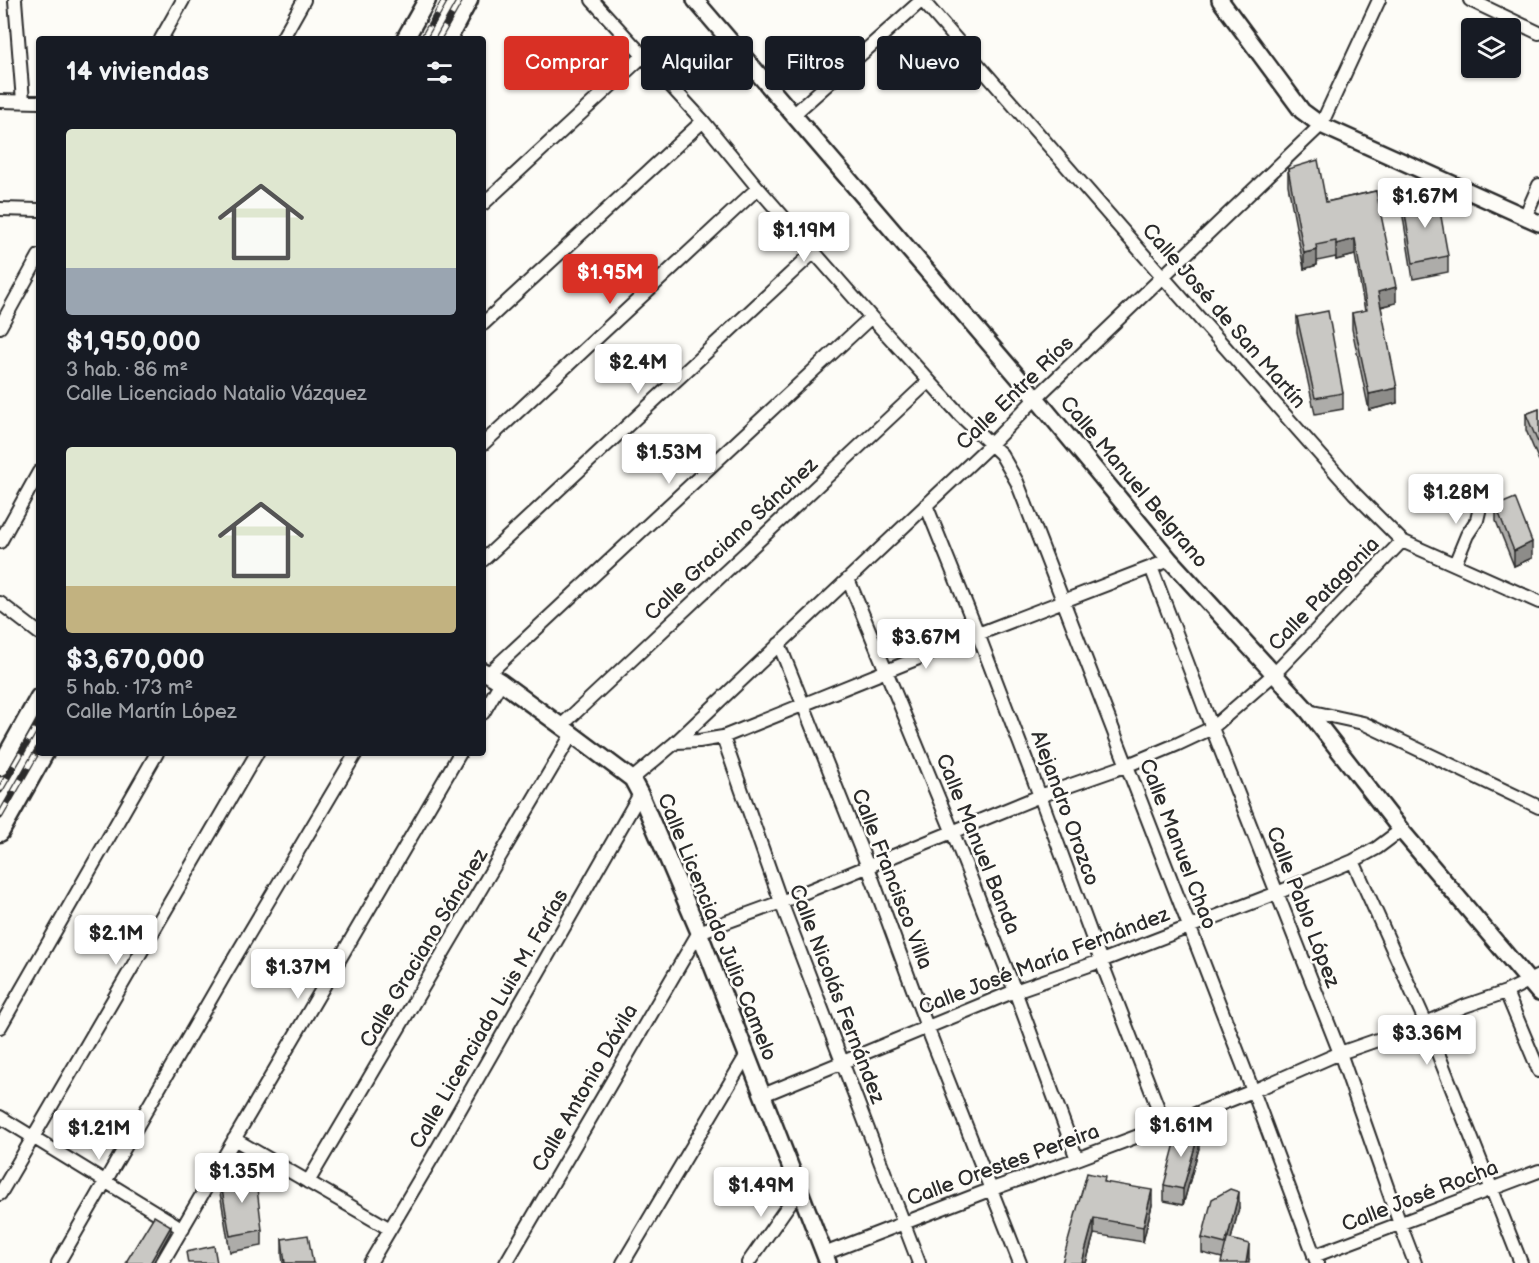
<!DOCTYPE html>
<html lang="es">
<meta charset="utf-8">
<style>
:root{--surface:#171b24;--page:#242831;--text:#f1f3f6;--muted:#9ea1a6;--accent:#d93025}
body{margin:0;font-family:"Balsamiq Sans",sans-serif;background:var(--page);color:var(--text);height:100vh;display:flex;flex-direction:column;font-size:22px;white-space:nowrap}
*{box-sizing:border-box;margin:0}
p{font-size:20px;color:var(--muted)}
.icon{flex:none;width:33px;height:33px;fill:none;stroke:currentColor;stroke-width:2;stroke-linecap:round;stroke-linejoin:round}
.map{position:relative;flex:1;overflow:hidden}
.panel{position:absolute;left:36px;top:36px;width:450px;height:720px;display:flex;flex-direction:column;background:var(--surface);border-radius:6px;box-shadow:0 2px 4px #0004}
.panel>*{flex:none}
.banner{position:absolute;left:504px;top:36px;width:570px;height:54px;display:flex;gap:12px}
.buttons{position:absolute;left:1461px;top:18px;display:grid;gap:12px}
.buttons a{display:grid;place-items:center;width:60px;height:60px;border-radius:6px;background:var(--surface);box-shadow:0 2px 4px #0004;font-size:30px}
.price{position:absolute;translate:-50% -51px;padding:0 14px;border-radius:6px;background:#fff;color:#222;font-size:20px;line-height:39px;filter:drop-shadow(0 2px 3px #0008)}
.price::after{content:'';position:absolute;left:50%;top:36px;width:18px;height:14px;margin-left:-9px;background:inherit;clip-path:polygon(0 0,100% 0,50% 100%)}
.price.current{background:var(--accent);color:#fff}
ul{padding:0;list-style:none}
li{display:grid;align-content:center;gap:12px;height:318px;padding:0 30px}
li span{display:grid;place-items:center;height:186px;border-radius:6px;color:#555}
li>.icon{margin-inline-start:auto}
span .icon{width:108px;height:108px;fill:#fffc;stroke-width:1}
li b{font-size:26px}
h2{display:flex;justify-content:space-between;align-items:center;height:72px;padding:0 30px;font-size:26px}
.chip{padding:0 21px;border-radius:6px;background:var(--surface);box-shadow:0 2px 4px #0004;font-size:21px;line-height:54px}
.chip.current{background:var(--accent);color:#fff}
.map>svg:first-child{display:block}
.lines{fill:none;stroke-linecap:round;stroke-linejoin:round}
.minor-casing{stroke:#2b2b2b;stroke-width:16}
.tertiary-casing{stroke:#2b2b2b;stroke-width:20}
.secondary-casing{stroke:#2b2b2b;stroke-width:21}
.minor{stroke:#fdfcf7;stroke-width:12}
.tertiary{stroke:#fdfcf7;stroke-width:15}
.secondary{stroke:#fdfcf7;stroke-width:16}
.rail-casing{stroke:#2b2b2b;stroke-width:7}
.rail{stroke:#fdfcf7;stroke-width:4.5;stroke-dasharray:14;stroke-linecap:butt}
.wall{fill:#adaca9;stroke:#2b2b2b;stroke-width:1.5}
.shaded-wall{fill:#8d8c89;stroke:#2b2b2b;stroke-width:1.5}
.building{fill:#c9c8c4;stroke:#2b2b2b;stroke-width:1.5}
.labels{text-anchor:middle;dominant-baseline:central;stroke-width:5;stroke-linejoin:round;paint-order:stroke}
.street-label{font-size:21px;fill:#2b2b2b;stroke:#fdfcf7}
</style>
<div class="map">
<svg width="1539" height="1263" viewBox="0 0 1539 1263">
<rect width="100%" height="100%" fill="#fdfcf7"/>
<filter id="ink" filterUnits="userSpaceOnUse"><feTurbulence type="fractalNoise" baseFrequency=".0167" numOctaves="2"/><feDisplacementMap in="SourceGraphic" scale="12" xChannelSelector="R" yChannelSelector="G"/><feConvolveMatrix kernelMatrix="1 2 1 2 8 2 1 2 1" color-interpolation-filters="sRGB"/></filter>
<g filter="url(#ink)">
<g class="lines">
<g class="minor-casing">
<path id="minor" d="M15 0 23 101
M592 0 703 121 758 188 871 317 961 416 1001 454 1017 482 1253 1091 1317 1263
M922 0 1163 277 1354 493 1402 541 1539 602
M1470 0 1539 33
M161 39 183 0
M282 39 304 0
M0 101 39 102
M793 115 922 0
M483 204 643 56
M0 209 39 210
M1525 217 1539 185
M483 324 703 121
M0 327 39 256
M483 444 758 188
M926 505 978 634 1040 796 1101 961 1165 1126
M0 542 39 472
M483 560 814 252
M1455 564 1467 535 1477 520 1483 495
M1151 567 1212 728 1340 1053 1400 1224 1415 1263
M848 579 953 833 1015 991 1077 1159
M0 603 39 633
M779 644 868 867 927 1027 1020 1263
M488 674 871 317
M1308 711 1363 723 1539 807
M483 713 501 682
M561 726 929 381
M723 737 781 902 919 1263
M676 742 699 741 723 737 978 634 1170 560
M632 779 676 742 991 444 1036 398 1321 125 1379 0
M1353 861 1426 1023 1521 1263
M1506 992 1539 1071
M0 1027 157 753
M763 1095 1015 991 1101 961 1277 893 1353 861 1377 848 1401 830
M0 1117 183 1229
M234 1139 390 1229
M308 1182 572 734
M0 1194 257 753
M824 1254 992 1189 1077 1159 1165 1126 1253 1091 1340 1053 1426 1023 1465 1006 1506 992 1539 976
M1314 1256 1539 1171
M58 1263 225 974 356 753
M162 1263 460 753
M370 1263 435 1153 640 794
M506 1263 699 932 781 902 1040 796 1128 765 1178 744 1212 728 1274 674 1402 541
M623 1263 746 1056
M748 1263 799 1190"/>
</g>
<g class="tertiary-casing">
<path id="tertiary" d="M695 0 1036 398 1170 560 1308 711 1401 830 1539 993
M1220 0 1302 111 1321 125 1539 223
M483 671 501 682 572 734 632 779 640 794 699 932 828 1263"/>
</g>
<g class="secondary-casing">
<path id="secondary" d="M405 39 427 0
M448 39 469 0
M0 767 39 697
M0 833 45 753"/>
</g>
<use href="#minor" class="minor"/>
<use href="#tertiary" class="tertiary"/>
<use href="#secondary" class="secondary"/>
<g class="rail-casing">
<path id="rail" d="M423 39 445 0
M438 39 460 0
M0 790 39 722
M0 816 39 748"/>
</g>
<use href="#rail" class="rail"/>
</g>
<path class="wall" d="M1288 169 1326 202 1376 191 1396 303 1381 307 1397 403 1369 410 1352 329V313L1365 311 1355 255 1336 260V257L1317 261V265L1304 269 1288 185Z
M1403 201 1448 256V272L1413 279 1403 217Z
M1297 317 1343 393V409L1315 414 1297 332Z
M1539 409V461L1526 430V414Z
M1496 506 1532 558 1514 566 1496 521Z
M1199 1148 1183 1205 1164 1201V1185Z
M220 1178 262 1230V1246L230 1252 220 1193Z
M1105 1182 1152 1205 1143 1242 1094 1234 1086 1263H1062Z
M1239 1208 1231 1239 1249 1259 1222 1258 1202 1253V1238Z
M282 1239 313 1263H283L282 1255Z"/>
<path class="shaded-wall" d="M1355 239V255L1336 260V244Z
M1317 250V265L1304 269V253Z
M1396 287V303L1378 307V292Z
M1397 388V403L1369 410V394Z
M1532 542V558L1514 566V551Z
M1199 1132V1148L1183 1205V1189Z
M1152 1190V1205L1143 1242V1227Z
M1239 1192V1208L1226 1259V1244Z
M1094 1218V1234L1086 1263H1082Z
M171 1226V1231L153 1263H150Z
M1249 1244V1263H1246Z"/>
<path class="building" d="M1318 160 1326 202 1376 191 1396 287 1378 292 1397 388 1369 394 1352 313 1367 310 1355 239 1336 244V241L1316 245 1317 250 1304 253 1288 169Z
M1437 194 1448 256 1413 263 1403 201Z
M1328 311 1343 393 1315 398 1297 317Z
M1539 409V445L1526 414Z
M1515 498 1532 542 1514 551 1496 506Z
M1179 1128 1199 1132 1183 1189 1164 1185Z
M255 1172 262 1230 230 1236 220 1178Z
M1087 1173 1105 1177 1104 1182 1152 1190 1143 1227 1094 1218 1082 1263H1062Z
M1230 1189 1239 1192 1226 1244 1202 1238 1212 1199Z
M154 1216 171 1226 150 1263H128L126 1262Z
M308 1235 313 1263H285L282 1239Z
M1227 1238 1249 1244 1246 1263H1221Z
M214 1246 217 1263H188L186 1252Z"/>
</g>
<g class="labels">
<g class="street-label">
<text transform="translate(1224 316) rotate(49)">Calle José de San Martín</text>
<text transform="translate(1015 393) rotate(-44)">Calle Entre Ríos</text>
<text transform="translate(1134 482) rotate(50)">Calle Manuel Belgrano</text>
<text transform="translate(731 539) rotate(-43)">Calle Graciano Sánchez</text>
<text transform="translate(1324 594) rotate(-46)">Calle Patagonia</text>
<text transform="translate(1065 808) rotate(70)">Alejandro Orozco</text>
<text transform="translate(978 844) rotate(68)">Calle Manuel Banda</text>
<text transform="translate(1178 844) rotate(69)">Calle Manuel Chao</text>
<text transform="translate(892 879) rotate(69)">Calle Francisco Villa</text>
<text transform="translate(1303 907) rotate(69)">Calle Pablo López</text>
<text transform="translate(717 927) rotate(68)">Calle Licenciado Julio Camelo</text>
<text transform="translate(424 948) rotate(-59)">Calle Graciano Sánchez</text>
<text transform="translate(1044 961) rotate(-21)">Calle José María Fernández</text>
<text transform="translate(837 994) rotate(69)">Calle Nicolás Fernández</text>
<text transform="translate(489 1019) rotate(-60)">Calle Licenciado Luis M. Farías</text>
<text transform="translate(585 1088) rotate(-60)">Calle Antonio Dávila</text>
<text transform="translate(1003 1165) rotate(-20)">Calle Orestes Pereira</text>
<text transform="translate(1420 1196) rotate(-21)">Calle José Rocha</text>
</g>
</g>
</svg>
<div class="buttons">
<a><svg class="icon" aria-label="layers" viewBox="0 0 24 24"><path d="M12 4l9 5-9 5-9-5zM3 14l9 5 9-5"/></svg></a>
</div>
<b class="price" style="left:1425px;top:229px">$1.67M</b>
<b class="price" style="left:804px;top:263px">$1.19M</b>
<b class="price current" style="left:610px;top:305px">$1.95M</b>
<b class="price" style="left:638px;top:395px">$2.4M</b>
<b class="price" style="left:669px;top:485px">$1.53M</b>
<b class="price" style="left:1456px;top:525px">$1.28M</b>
<b class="price" style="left:926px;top:670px">$3.67M</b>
<b class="price" style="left:116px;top:966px">$2.1M</b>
<b class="price" style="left:298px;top:1000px">$1.37M</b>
<b class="price" style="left:1427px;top:1066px">$3.36M</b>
<b class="price" style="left:1181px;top:1158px">$1.61M</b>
<b class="price" style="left:99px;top:1161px">$1.21M</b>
<b class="price" style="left:242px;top:1204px">$1.35M</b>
<b class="price" style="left:761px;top:1218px">$1.49M</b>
<div class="banner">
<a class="chip current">Comprar</a>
<a class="chip">Alquilar</a>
<a class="chip">Filtros</a>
<a class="chip">Nuevo</a>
</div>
<section class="panel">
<h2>14 viviendas<svg class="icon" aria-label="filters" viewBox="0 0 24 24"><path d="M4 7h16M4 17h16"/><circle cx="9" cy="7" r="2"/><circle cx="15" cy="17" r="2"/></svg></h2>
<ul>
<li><span style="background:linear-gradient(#dfe7d0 75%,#9aa5b1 0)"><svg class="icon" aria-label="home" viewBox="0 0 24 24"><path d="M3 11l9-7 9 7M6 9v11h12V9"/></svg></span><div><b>$1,950,000</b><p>3 hab. · 86 m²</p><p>Calle Licenciado Natalio Vázquez</p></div></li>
<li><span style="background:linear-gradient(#dfe7d0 75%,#c2b280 0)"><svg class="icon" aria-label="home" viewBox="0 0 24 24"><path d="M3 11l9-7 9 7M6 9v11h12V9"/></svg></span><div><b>$3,670,000</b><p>5 hab. · 173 m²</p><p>Calle Martín López</p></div></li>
</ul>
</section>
</div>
